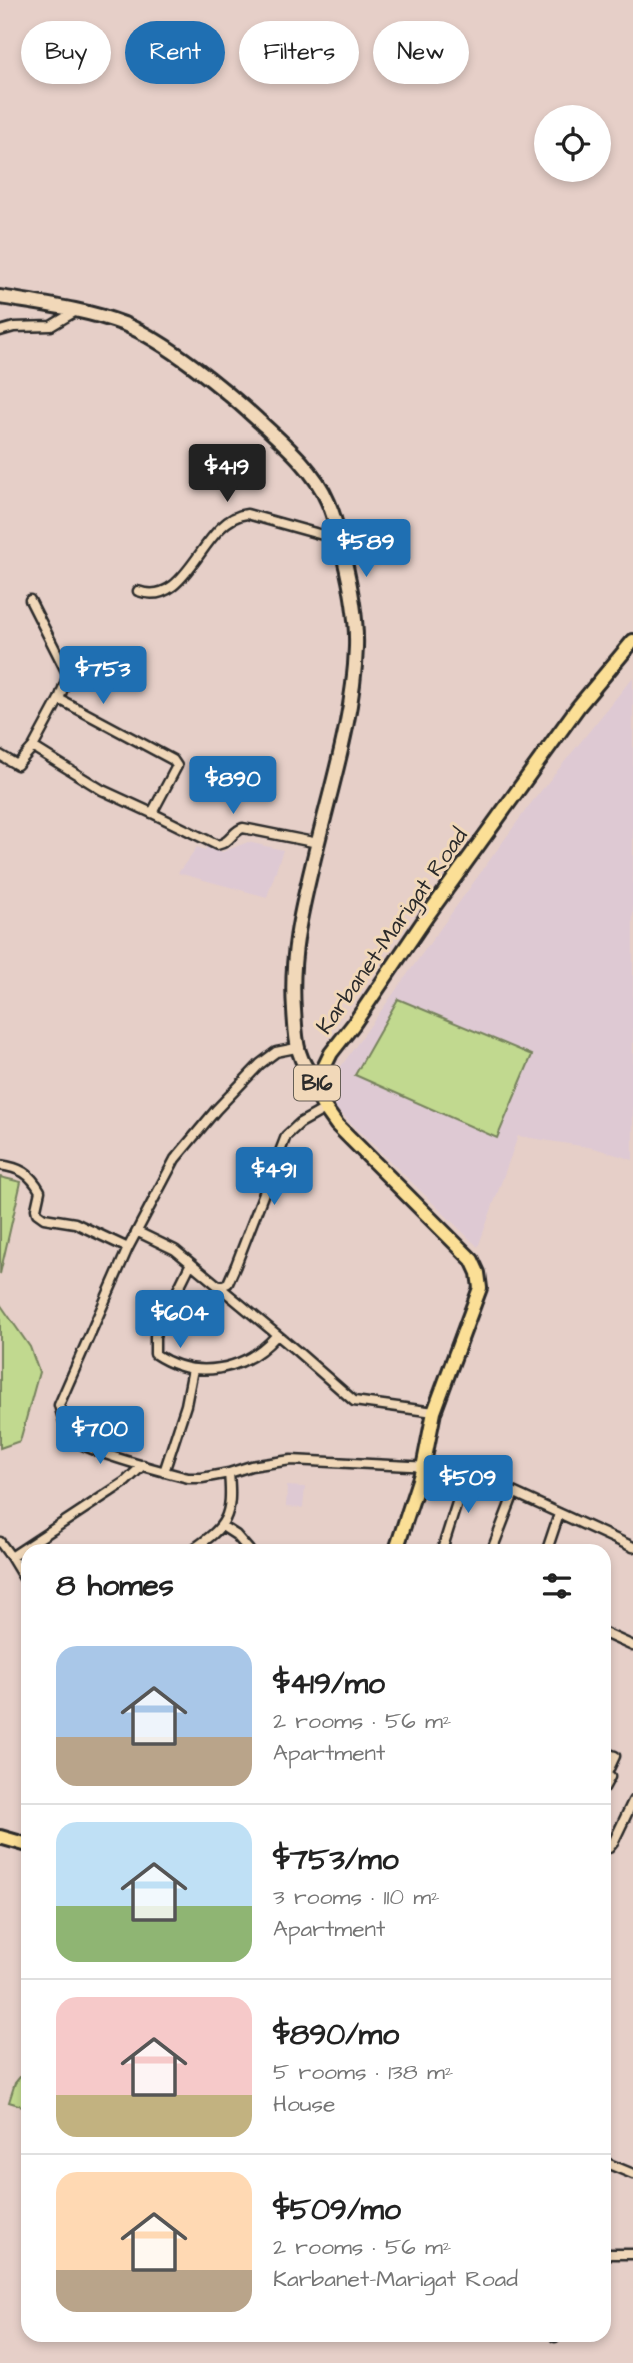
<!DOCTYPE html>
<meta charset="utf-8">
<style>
:root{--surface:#fff;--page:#f6f6f6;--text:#222;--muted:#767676;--line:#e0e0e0;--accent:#1f6fb2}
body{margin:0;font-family:"Architects Daughter",sans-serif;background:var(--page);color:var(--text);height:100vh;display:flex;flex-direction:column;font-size:26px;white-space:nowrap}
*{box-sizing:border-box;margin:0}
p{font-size:23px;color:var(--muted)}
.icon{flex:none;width:38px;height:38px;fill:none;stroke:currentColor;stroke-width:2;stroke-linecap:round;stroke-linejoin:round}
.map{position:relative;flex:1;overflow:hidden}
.sheet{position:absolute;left:21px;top:1544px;width:590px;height:798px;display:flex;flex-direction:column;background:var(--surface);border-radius:21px;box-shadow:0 4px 10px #0003}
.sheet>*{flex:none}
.guide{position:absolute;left:21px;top:21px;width:592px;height:63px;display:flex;gap:14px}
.controls{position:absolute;left:534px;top:105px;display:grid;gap:14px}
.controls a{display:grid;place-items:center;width:77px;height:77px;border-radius:50%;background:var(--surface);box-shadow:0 4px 10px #0003;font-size:35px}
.price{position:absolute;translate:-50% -60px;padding:0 16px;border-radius:7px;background:var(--accent);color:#fff;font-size:23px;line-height:46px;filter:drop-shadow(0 2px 4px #0008)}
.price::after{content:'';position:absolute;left:50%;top:42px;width:21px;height:16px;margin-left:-10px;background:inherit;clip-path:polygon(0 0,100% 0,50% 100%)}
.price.selected{background:#222;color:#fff}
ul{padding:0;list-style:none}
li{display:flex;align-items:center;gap:21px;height:175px;padding:0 35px}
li+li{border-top:2px solid var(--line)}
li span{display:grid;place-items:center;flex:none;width:196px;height:140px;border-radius:21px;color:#555}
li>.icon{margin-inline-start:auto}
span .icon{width:84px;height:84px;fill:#fffc;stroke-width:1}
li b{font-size:30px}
h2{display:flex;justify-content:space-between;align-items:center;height:84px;padding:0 35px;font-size:30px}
.pill{padding:0 24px;border-radius:32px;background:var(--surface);box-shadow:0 4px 10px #0003;font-size:24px;line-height:63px}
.pill.selected{background:var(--accent);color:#fff}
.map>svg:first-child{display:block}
.built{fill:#dec9d3}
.green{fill:#c1d98f;stroke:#76825d;stroke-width:2}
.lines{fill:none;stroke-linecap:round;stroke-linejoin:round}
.minor-casing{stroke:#2b2b2b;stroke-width:13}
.secondary-casing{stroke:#2b2b2b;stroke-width:18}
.primary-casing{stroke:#2b2b2b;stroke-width:18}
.minor{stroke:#f1d8b9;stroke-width:8}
.secondary{stroke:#f1d8b9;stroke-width:12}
.primary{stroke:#fbdf96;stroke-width:12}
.labels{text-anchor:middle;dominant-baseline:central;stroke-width:6;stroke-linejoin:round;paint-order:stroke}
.shield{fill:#f1d8b9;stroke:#665f56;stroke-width:2}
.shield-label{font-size:21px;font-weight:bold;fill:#2b2b2b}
.street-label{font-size:23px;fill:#2b2b2b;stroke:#f1d8b9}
</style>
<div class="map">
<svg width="633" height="2363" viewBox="0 0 633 2363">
<rect width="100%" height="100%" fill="#e6cfc8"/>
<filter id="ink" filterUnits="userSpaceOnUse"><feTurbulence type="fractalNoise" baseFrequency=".0143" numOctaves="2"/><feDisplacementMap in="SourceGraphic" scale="14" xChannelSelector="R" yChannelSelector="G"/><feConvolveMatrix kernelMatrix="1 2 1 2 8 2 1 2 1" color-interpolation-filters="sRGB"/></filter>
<g filter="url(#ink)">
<path class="built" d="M633 677V1160L594 1148 518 1136 478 1247 321 1094 528 807Z
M248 842 283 850 267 897 178 873 197 847 205 850 207 846 222 852Z
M287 1486 305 1487 303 1508 286 1507Z"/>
<path class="green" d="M398 999 532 1055 497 1138 355 1075Z
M0 1177 21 1182 0 1274Z
M0 1304 30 1347 39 1372 20 1441 0 1448Z
M28 2067V2108L9 2102 15 2083Z"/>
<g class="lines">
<g class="minor-casing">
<path id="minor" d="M0 331 14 327 51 326 76 311
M138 591C189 610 201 519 247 514L319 534 340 537
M30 600 68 675 59 699
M0 755 17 765 33 747 102 790 152 813 177 766 173 760 59 699 33 747
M152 813 217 845C232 842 231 832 243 828L318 843
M296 1048 276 1052 260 1064 216 1110 175 1159 128 1248 59 1405C63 1418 65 1430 75 1440 90 1453 165 1472 188 1478H202L229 1473 251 1466 291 1460 450 1468 467 1471 633 1547
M0 1165C20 1168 30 1173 40 1191L36 1209 37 1213 44 1218 75 1223 128 1248
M138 1232 175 1250 298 1352 354 1401 434 1412
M191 1263 155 1336V1354C196 1381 245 1371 276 1336
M219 1287 228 1283 236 1265 286 1136 300 1123 325 1109
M164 1472 186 1405 193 1369
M222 1526 236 1535 249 1550
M0 1542 11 1557 125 1482 143 1465
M192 1550C227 1526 233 1517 229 1473
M442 1550 467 1471
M492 1550 514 1493
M547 1550 559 1514
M11 1557 28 1585
M604 1633 633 1646
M604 1752 615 1756 607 1773 604 1772
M604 1760V1762
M604 1774 610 1777 604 1788
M604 1849 609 1848 613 1843 633 1801
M604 2162 633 2174
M604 2254H633
M555 2337V2334"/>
</g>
<g class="secondary-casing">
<path id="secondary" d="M0 297C41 304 85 309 124 324 167 342 222 387 257 419 283 443 314 469 328 502 336 520 340 540 344 558 351 587 357 617 356 647 354 716 331 787 315 854 302 908 290 953 294 1010 296 1040 295 1058 317 1082"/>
</g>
<g class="primary-casing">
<path id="primary" d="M396 1550 423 1468 434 1412 480 1288 478 1273 472 1260 337 1125 322 1104 318 1094 317 1082 331 1053 353 1025 427 916 578 707 633 641
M0 1837 28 1845"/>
</g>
<use href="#minor" class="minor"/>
<use href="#secondary" class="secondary"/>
<use href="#primary" class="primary"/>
</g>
</g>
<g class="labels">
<rect class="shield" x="294" y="1065.5" width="46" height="35" rx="5"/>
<g class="shield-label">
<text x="317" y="1083">B16</text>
</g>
<g class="street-label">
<text transform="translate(392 931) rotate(-55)">Karbanet-Marigat Road</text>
</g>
</g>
</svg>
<div class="controls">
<a><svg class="icon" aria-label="locate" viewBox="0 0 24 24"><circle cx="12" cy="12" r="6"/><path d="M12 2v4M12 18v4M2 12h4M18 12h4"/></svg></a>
</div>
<b class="price selected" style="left:227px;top:504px">$419</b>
<b class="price" style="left:366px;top:579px">$589</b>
<b class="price" style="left:103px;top:706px">$753</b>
<b class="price" style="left:233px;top:816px">$890</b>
<b class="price" style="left:274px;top:1207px">$491</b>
<b class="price" style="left:180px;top:1350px">$604</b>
<b class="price" style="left:100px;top:1466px">$700</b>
<b class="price" style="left:468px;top:1515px">$509</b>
<div class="guide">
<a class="pill">Buy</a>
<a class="pill selected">Rent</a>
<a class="pill">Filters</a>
<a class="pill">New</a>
</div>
<section class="sheet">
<h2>8 homes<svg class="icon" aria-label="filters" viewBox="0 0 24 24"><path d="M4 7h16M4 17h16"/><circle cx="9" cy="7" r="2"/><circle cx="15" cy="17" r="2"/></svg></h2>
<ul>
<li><span style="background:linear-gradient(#a9c7e8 65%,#b9a48a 0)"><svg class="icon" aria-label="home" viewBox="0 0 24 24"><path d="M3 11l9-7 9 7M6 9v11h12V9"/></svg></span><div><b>$419/mo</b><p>2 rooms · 56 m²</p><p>Apartment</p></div></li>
<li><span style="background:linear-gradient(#bfe0f5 60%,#8fb573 0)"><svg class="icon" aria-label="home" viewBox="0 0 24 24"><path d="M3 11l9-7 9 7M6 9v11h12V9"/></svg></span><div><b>$753/mo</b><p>3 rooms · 110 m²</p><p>Apartment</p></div></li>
<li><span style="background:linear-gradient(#f6c9c9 70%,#c2b280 0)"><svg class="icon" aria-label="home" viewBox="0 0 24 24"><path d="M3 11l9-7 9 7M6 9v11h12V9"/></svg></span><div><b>$890/mo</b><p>5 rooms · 138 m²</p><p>House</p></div></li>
<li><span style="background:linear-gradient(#ffd9b3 70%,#b9a48a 0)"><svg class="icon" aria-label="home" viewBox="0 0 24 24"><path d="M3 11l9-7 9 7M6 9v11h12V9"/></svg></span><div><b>$509/mo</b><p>2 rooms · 56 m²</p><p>Karbanet-Marigat Road</p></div></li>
</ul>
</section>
</div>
